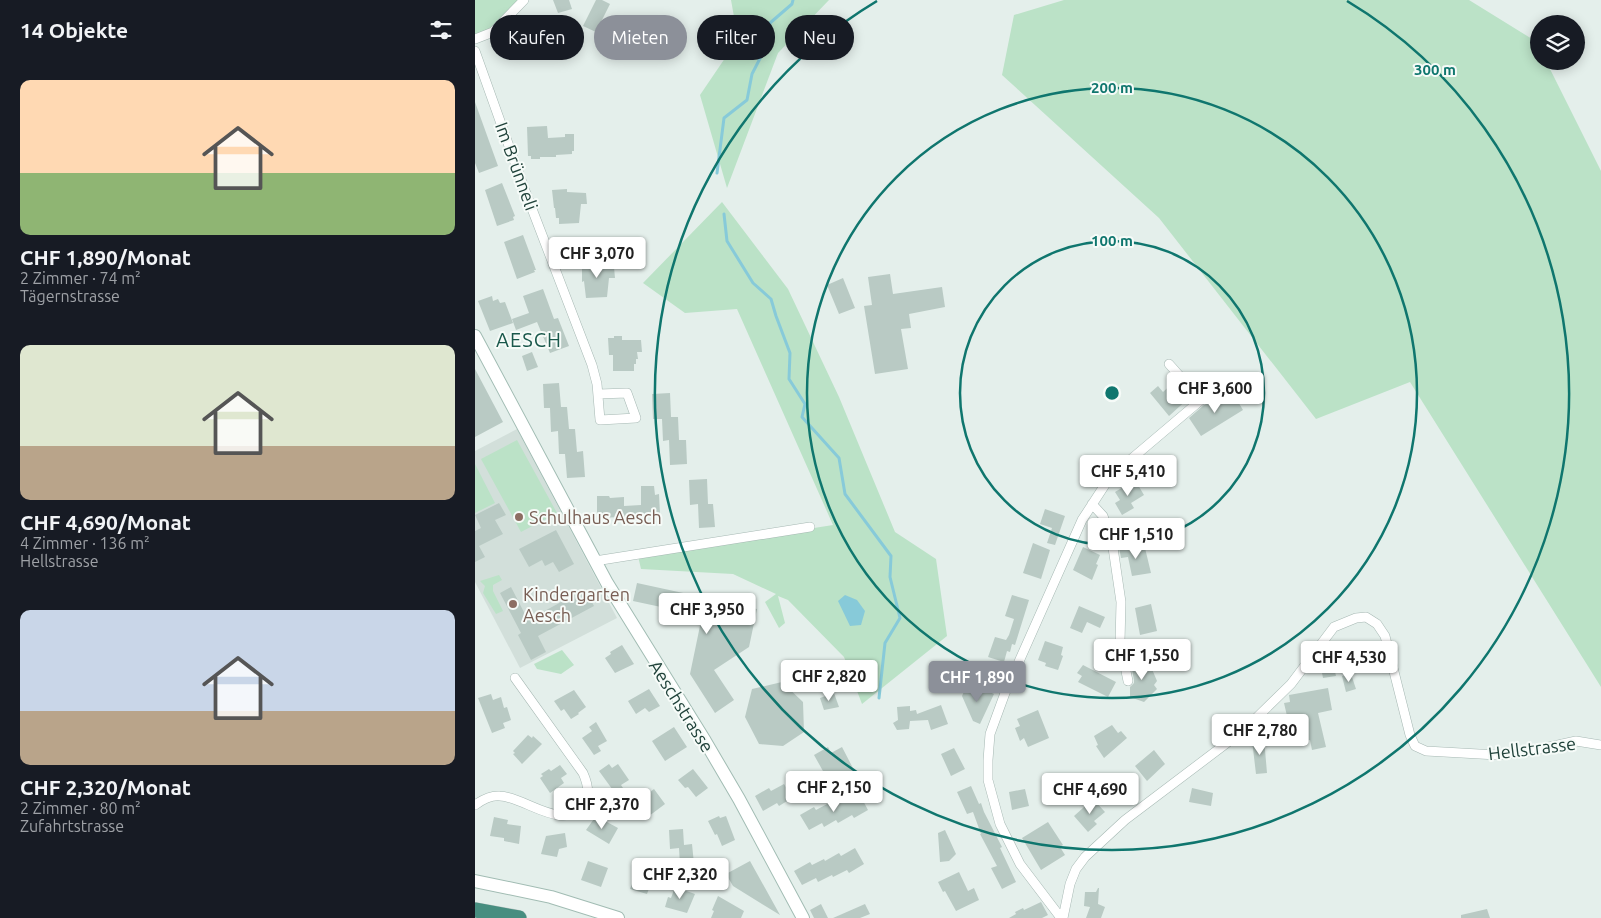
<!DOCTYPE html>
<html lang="de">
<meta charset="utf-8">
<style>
:root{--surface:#171b24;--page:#20242c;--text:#f1f3f6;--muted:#9ea1a6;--accent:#8c9099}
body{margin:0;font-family:Ubuntu,sans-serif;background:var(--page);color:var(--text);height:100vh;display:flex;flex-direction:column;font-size:19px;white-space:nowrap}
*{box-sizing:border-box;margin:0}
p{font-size:16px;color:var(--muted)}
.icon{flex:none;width:28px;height:28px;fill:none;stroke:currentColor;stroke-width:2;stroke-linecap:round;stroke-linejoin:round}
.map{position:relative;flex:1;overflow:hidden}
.drawer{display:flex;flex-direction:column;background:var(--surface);width:475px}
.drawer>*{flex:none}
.hud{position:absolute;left:15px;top:15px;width:475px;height:45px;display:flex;gap:10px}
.fabs{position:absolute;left:1055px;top:15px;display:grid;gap:10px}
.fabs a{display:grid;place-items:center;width:55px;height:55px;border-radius:50%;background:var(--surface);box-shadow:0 2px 12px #0003;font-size:25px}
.price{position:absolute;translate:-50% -42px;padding:0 11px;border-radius:5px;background:#fff;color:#222;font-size:16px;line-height:32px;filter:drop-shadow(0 1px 2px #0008)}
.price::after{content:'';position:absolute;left:50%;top:30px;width:15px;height:11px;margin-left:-8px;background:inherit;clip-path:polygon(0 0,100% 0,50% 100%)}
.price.selected{background:var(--accent);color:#fff}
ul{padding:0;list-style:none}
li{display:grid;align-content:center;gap:10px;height:265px;padding:0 20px}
li span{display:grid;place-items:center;height:155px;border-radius:10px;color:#555}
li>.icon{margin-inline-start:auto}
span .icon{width:90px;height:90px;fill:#fffc;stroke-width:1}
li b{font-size:21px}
h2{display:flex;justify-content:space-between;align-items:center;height:60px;padding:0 20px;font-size:21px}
.chip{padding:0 18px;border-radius:22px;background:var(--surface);box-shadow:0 2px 12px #0003;font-size:18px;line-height:45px}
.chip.selected{background:var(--accent);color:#fff}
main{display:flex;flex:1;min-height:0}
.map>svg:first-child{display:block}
.built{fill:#d2dfda}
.green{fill:#bbe2c7}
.water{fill:#87cad9}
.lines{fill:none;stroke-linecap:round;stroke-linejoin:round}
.stream{stroke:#87cad9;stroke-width:3}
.building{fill:#b9cac4}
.minor-casing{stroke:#a6b8b3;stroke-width:10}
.secondary-casing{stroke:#a1bcb3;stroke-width:14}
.trunk-casing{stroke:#c1cac8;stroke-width:16}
.minor{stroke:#fff;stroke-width:9}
.secondary{stroke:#fff;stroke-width:12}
.trunk{stroke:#478e80;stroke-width:15}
.ring{fill:none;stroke:#0f766e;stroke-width:2.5}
.education-dot{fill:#8d6e63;stroke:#f6fbf8;stroke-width:2}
.labels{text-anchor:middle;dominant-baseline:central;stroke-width:4;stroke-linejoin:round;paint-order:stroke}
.street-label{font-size:18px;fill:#21433b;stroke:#f6fbf8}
.education-label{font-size:18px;fill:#785e54;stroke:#f6fbf8;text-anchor:start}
.quarter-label{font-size:20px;letter-spacing:1px;fill:#1a584b;stroke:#f6fbf8}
.centre{fill:#0f766e;stroke:#f6fbf8;stroke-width:2.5}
.ring-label{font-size:15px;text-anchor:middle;font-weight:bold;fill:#0f766e;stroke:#f6fbf8;stroke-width:4;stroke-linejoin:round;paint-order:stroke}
</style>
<main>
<section class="drawer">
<h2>14 Objekte<svg class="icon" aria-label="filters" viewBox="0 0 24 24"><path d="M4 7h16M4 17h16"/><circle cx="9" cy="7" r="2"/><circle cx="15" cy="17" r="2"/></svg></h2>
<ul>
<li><span style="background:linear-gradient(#ffd9b3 60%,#8fb573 0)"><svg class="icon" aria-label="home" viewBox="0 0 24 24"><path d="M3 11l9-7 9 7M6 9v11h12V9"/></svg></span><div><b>CHF 1,890/Monat</b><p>2 Zimmer · 74 m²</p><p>Tägernstrasse</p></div></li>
<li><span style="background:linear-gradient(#dfe7d0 65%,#b9a48a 0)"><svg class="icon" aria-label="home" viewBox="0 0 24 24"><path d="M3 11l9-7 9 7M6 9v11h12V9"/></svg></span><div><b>CHF 4,690/Monat</b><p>4 Zimmer · 136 m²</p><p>Hellstrasse</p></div></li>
<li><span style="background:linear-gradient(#c9d6e8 65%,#b9a48a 0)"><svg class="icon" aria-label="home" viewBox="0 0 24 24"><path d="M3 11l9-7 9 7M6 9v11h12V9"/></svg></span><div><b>CHF 2,320/Monat</b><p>2 Zimmer · 80 m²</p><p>Zufahrtstrasse</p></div></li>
</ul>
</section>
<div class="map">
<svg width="1126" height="918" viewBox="0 0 1126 918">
<rect width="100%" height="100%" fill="#e4efeb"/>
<path class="built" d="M42 429 142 618 45 668 0 582V451Z"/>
<path class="green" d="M0 0H46L19 29 0 35Z
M256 0H354L303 53 252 188 225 95 263 39Z
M589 0H994L1062 42 1064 46V61H1071L1126 171V687L935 382 841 419 684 218 527 75 539 15Z
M247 202 313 289 364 397 420 532 461 559 472 636 387 704 369 657 313 600 303 596 310 623 304 628 290 602 301 594 258 574 166 569 163 556 358 525 262 309 210 313 168 283Z
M42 440 82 513 46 532 6 459Z
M0 464 20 503 0 513Z
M24 575 27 580 18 585V591L28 611 21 614 8 593 10 586 5 581Z
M87 650 99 665 86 674 62 669 59 664Z"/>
<path class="water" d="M370 595 382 600 390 611 386 625 375 626 363 601Z"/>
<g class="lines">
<path class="stream" d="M242 173 249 118 272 100 277 74 292 45 295 23 317 4 318 0
M249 214 252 241 278 283 296 299 301 316 315 353 314 379 330 404 327 417 364 458 370 494 416 556 415 577 425 618 410 643 404 698"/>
</g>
<path class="building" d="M78 0H94L97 9 83 13Z
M121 0H127L135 4 121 32 108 26Z
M0 102 23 166 4 173 0 163Z
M72 126 73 138 90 137V134H99V151H97V154L81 155V157H65V159H56V156H53L52 127Z
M27 183 40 216 38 217 39 220 22 226 10 190Z
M92 189V192L111 193 112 204H106L104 223 84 224V218H81L80 208H79L77 190Z
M48 235 61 270H59L60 272 42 279 29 242Z
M109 262H120V265H133V267H139L140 278H134L132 297 111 298 109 281 107 282V264Z
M415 274 418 294 467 287 470 307 434 314 436 328 426 329 433 369 400 374 389 306 397 305 393 277Z
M368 278 380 308 364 314 352 285Z
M68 289 79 319 83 318 94 346 75 353 62 322 41 330 37 319 54 313 48 296Z
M17 296 18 301 23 299 25 303 30 302 38 323 15 331 3 301Z
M139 336H147V340H166L167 352H162L163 359H161V364H159V371H138V355H134L133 338H139Z
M57 352 63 367 52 371 47 356Z
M0 369 28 422 0 437Z
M700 381 715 397 694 416 675 393 683 386 688 392Z
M84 383 86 407H92L94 429H100L102 452 108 451 110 477 92 478 90 454H84L83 431 76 432 75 408H69L68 384Z
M195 393 196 417H203L204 440H211L212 464 195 465 194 440 188 441 187 419H178L177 394Z
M759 395 768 410 726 436 714 418 729 405 744 397 747 402Z
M232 479 233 504H238L240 527 224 528 223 504 215 505 214 480Z
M660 480 669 495 656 503 659 508 647 515 640 503 645 500 640 492Z
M166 486H179L180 495 184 494 185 514H183V516L171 517V521L147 523V517L122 518V496H134L135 498 149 497V506L166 505Z
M24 503 31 515 20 520 28 534 4 546 10 557 0 562V531L6 528 0 515Z
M570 509 590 516 580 545 572 543 577 528 565 524Z
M81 530 99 564 84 572 78 562 70 566 67 560 54 567 44 549Z
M558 543 575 550 566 579 548 573Z
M656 544 657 550 670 548 676 573 657 576 653 557 646 558 644 547Z
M608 547 625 555 621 564 623 565 617 580 598 570Z
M162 583 282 609 274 647 239 670 259 700 240 713 215 674 226 621 198 616 200 610 158 601Z
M36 587 53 620 110 589 119 606 63 636 71 652 56 660 43 635 46 633 25 593Z
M537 595 554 600 540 645 537 644 535 652 532 651 529 662 513 657 520 637 531 640 534 635 539 619 530 616Z
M676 604 682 631 665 635 660 608Z
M604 606 630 617 625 628 612 622 607 633 595 628Z
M570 641 588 647 586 655 588 656 583 670 570 666 571 663 563 660Z
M147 645 159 664 140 673 130 658 136 654 135 652Z
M856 654 861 676 848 678 844 657Z
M655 659H662L663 664 674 662 682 681 679 685 682 689 669 702 655 697V687L659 683V680Z
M608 665 641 682 633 697 603 682 607 676 602 673Z
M876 674 881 689 871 692 867 676Z
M307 682 328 702 329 732 308 746 284 744 270 717 277 689Z
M492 685 508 693 510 690 519 694 505 724 498 721 487 696Z
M853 688 857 710 843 713 851 747 837 750 835 740 822 744 814 715 812 716 809 703 815 702 814 695Z
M174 689 185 706 174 712 170 708 161 714 153 701Z
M99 690 111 707 103 713 104 714 96 719 89 709 86 711 79 701Z
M359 693 364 707 349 710 345 698Z
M16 694 18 700 26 697 29 708 32 707 36 720 28 723 30 728 17 733 3 698Z
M466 705 473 724 456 730 453 720 435 721 434 729 422 730 418 723 423 720 422 707 435 706V711L441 710 442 714Z
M563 710 574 738 553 747 549 738 545 741 540 728 545 726 542 719Z
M121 722 132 741 123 746 126 751 119 755 107 738 117 731 114 727Z
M637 725 643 733 646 731 652 738 629 758 621 746 623 745 619 736Z
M199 727 212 747 190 761 177 741Z
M53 735 57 738 58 736 67 744 47 764 38 754 40 753 38 751Z
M789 738 792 773 781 774 777 740Z
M353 747 356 753 367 747 380 772 368 778 365 774 353 780 339 755Z
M479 748 490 769 476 776 466 754Z
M679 750 690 764 672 781 660 766Z
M134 764 137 768 143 764 154 780 146 785 148 788 140 793 124 771Z
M85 765 92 774 86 778 89 783 75 793 65 778 68 776 66 774 74 769 76 771Z
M218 769 233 788 221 797 213 787 210 788 203 780Z
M309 784 317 798 304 806 302 803 288 811 280 796 294 788 296 791Z
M496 786 504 804 506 803 509 812 527 847 525 848 541 882 527 889 516 868 522 866 505 834H506L498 812 492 814 482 792Z
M717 788 738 793 736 806 714 802Z
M179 789 190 804 174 816 163 801Z
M550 789 554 806 537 810 534 792Z
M385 795 393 810 379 818 377 815 363 823 361 820 349 827 347 823 334 830 325 815 339 807 341 810 354 803 356 806 369 799 371 803Z
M618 799 630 812 619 821 622 824 613 832 599 816Z
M121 816 143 828 134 844 111 830Z
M244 816 245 818 251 816 260 840 247 846 242 834 240 835 233 821Z
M19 817 33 820 32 824 46 826 44 844 29 841V838L15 836Z
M573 822 588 845 585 847 590 855 566 870 547 838Z
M208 829 209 845 217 844 219 864 205 865 204 848 195 849 194 830Z
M470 830 481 854 474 861 465 862 463 833Z
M90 833 92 847 84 849 82 857 66 854 71 836Z
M380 848 389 864 374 873 372 870 358 877 357 875 343 882 341 878 327 885 319 871 335 862 337 865 349 859 350 861 364 853 366 856Z
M113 861 133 868 126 887 106 880Z
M275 861 305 915 258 886 251 874Z
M170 869 180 872 172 894 155 889 160 875 162 876 166 871 169 872Z
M484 872 493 891 499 888 504 900 481 911 470 891 468 892 463 882Z
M200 887 220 894 212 913 190 907 193 897 196 898Z
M623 888H624L623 904 630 907 626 918H611L615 907 609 906 610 892H621Z
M243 896 269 911 266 918H236L239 911 237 910Z
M566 902 573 915 567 918H534L541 914 540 912 548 908 549 910Z
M346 904 353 918H339L335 910Z
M390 904 395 914 385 918H358Z
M1012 909 1015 918H986V915Z"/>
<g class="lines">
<g class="minor-casing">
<path id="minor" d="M0 39 18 32 49 0
M0 51 49 188 117 365 122 384 125 420 161 418 152 393 124 394
M617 504 628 516 637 541 646 602 645 642 653 681
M120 561 335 527
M0 805C7 800 16 795 25 796 51 797 89 834 110 803 115 794 112 782 108 773L40 678
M586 918 545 864 525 824 513 780V760L515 734 530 693 607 520 635 477 726 400 694 364
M588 918 595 884 601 869 610 857 650 820 769 730 816 684 859 627 881 618 891 617 902 624 910 636 935 735 940 746 951 751 1022 755 1056 751 1101 741 1126 745"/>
</g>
<g class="secondary-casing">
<path id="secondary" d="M0 336 132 583 230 741 264 799 328 918
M0 881 76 897 143 918"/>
</g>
<g class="trunk-casing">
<path id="trunk" d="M0 910 44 918"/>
</g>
<use href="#minor" class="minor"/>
<use href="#secondary" class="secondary"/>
<use href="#trunk" class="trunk"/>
</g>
<g class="ring">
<circle cx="637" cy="393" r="152"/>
<circle cx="637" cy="393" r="305"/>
<path d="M872 1A457 457 0 1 1 402 1"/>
</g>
<g class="education-dot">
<circle cx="44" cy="517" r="5"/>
<circle cx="38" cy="604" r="5"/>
</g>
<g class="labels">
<g class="street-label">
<text transform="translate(42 166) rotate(70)">Im Brünneli</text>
<text transform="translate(207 706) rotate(58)">Aeschstrasse</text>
<text transform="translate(1057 748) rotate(-7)">Hellstrasse</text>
</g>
<g class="education-label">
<text x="54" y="517">Schulhaus Aesch</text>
<text x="48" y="594">Kindergarten<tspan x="48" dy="21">Aesch</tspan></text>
</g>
<g class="quarter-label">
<text x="54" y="339">AESCH</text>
</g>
</g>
<circle cx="637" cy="393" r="8" class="centre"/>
<g class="ring-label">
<text x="960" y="75">300 m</text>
<text x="637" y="93">200 m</text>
<text x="637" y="246">100 m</text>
</g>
</svg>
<div class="fabs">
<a><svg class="icon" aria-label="layers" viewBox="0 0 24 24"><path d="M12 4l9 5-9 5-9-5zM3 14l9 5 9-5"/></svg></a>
</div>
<b class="price" style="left:122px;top:279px">CHF 3,070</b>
<b class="price" style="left:740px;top:414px">CHF 3,600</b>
<b class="price" style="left:653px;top:497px">CHF 5,410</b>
<b class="price" style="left:661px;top:560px">CHF 1,510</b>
<b class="price" style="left:232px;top:635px">CHF 3,950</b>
<b class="price" style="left:667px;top:681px">CHF 1,550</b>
<b class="price" style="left:874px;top:683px">CHF 4,530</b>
<b class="price" style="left:354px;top:702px">CHF 2,820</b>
<b class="price selected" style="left:502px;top:703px">CHF 1,890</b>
<b class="price" style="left:785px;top:756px">CHF 2,780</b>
<b class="price" style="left:359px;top:813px">CHF 2,150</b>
<b class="price" style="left:615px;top:815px">CHF 4,690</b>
<b class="price" style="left:127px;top:830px">CHF 2,370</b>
<b class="price" style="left:205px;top:900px">CHF 2,320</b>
<div class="hud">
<a class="chip">Kaufen</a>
<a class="chip selected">Mieten</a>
<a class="chip">Filter</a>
<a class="chip">Neu</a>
</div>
</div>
</main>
